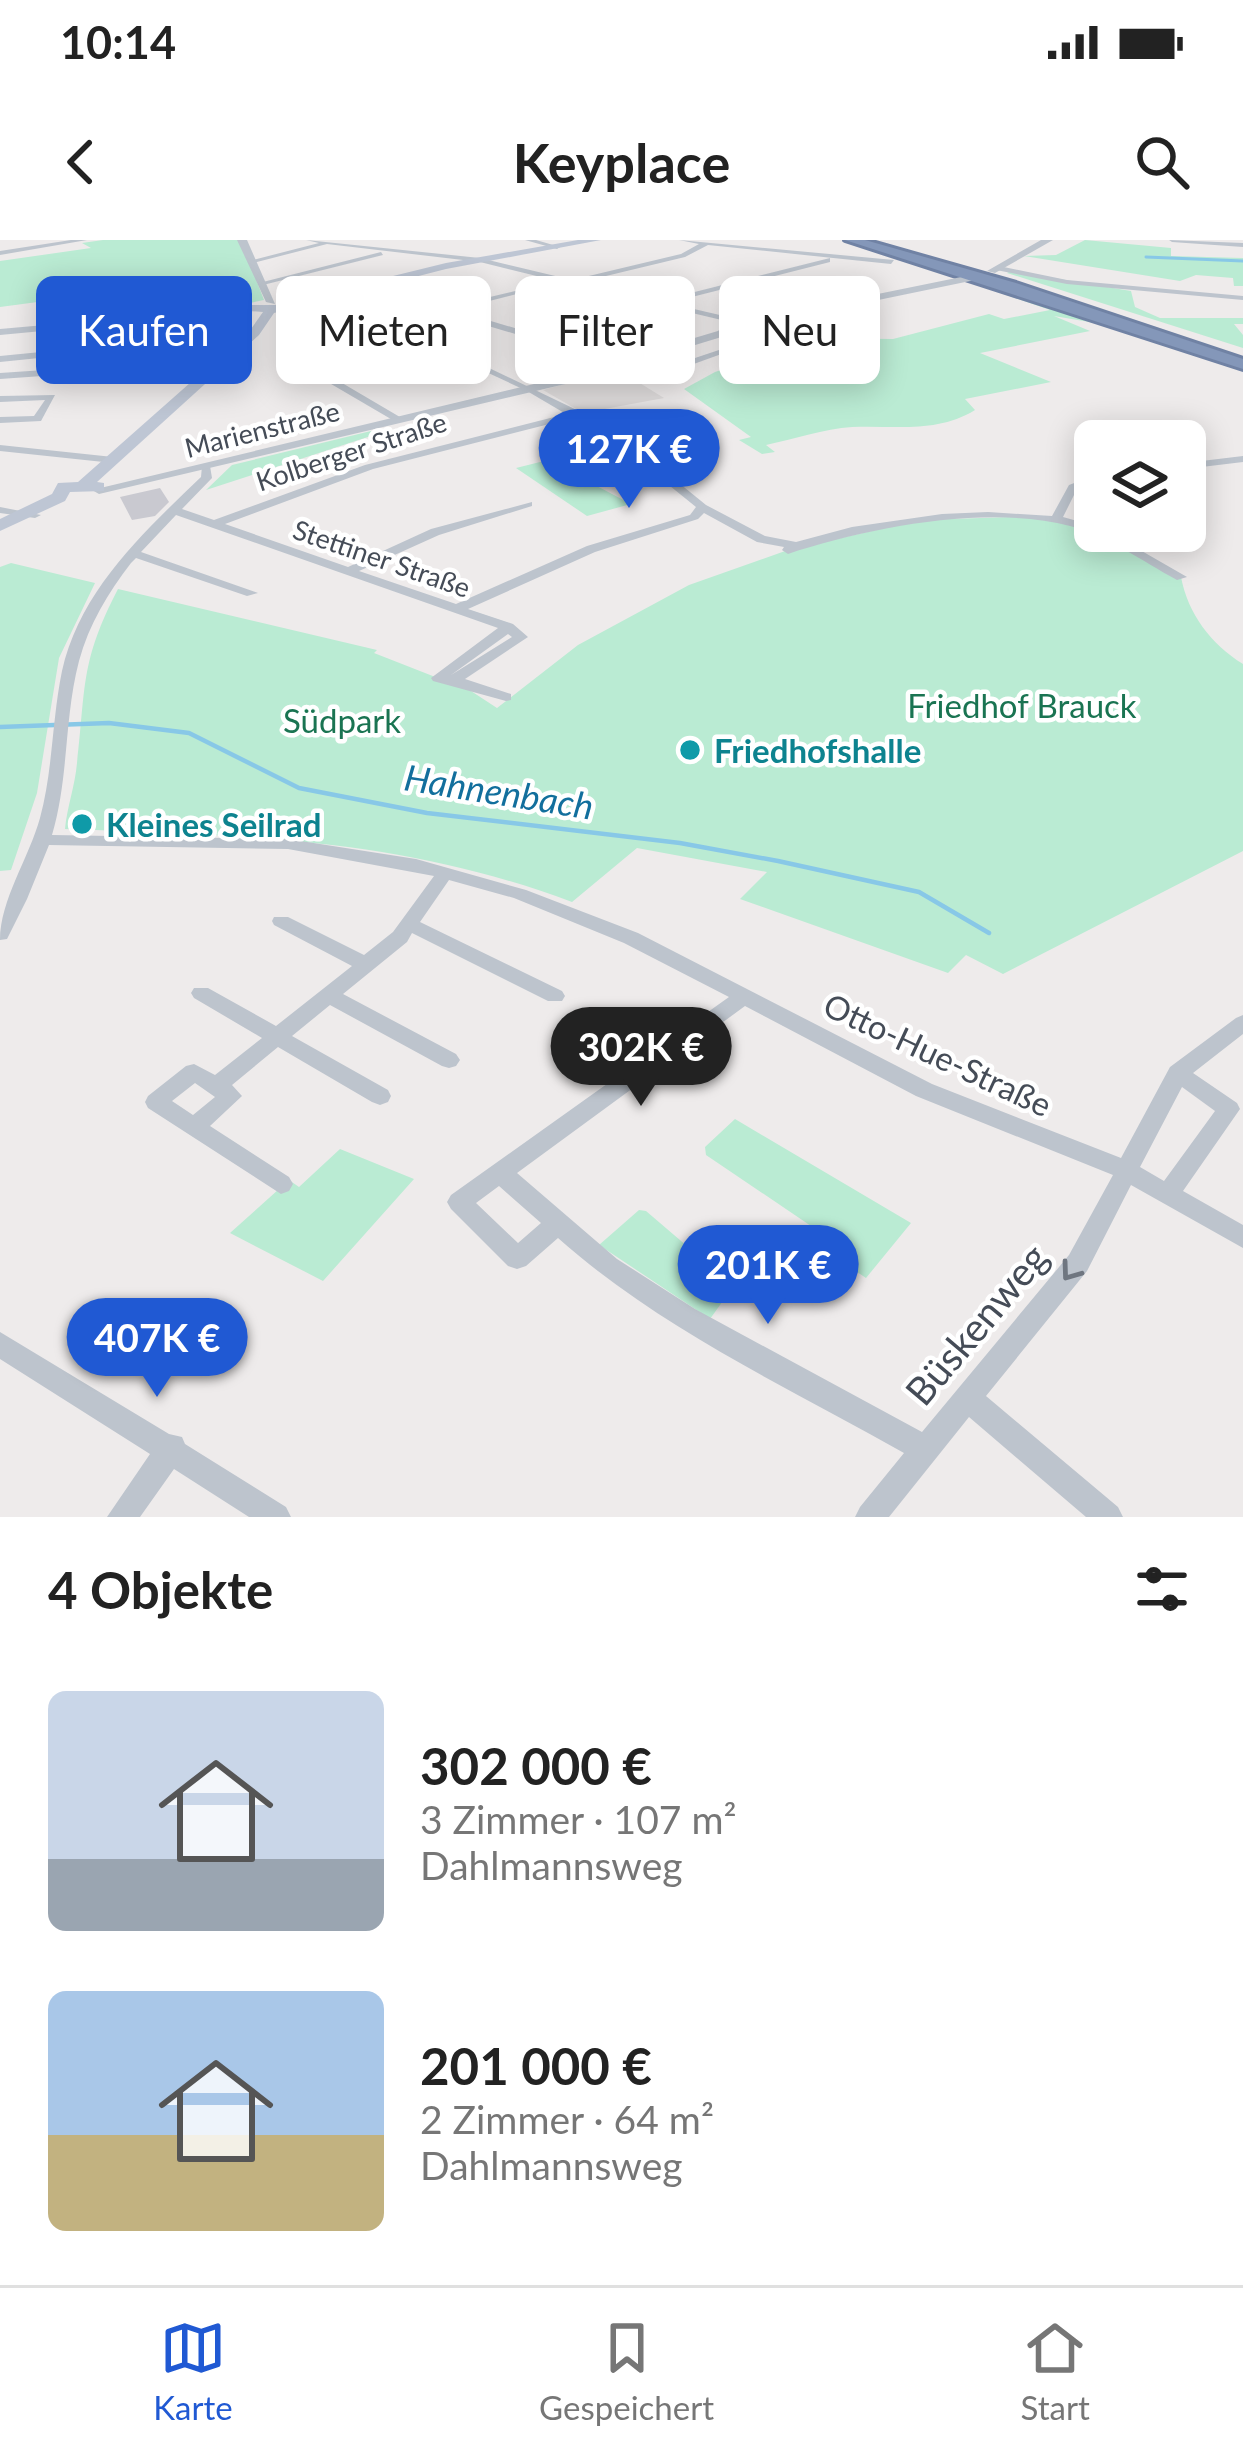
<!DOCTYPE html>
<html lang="de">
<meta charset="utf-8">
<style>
:root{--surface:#fff;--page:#f6f6f6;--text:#222;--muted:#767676;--line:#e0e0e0;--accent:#2059d3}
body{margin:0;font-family:Lato,sans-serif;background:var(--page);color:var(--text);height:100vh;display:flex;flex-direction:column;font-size:45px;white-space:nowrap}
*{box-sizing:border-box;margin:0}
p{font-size:39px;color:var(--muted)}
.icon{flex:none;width:66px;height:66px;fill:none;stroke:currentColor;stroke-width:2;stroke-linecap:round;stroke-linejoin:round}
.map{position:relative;height:1277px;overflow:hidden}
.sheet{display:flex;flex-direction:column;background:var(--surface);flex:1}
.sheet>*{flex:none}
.banner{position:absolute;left:36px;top:36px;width:1173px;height:108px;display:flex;gap:24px}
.controls{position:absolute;left:1074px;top:180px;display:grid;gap:24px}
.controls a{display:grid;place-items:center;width:132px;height:132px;border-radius:18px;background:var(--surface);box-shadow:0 6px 30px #0003;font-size:60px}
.price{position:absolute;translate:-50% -102px;padding:0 27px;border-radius:42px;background:var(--accent);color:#fff;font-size:39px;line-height:78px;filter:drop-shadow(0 3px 6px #0008)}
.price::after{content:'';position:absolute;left:50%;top:72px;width:36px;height:27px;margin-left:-18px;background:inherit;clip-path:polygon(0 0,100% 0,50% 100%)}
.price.active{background:#222;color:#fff}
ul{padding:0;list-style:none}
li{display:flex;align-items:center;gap:36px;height:300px;padding:0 48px}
li span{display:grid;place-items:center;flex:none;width:336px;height:240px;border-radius:18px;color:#555}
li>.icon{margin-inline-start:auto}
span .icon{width:144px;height:144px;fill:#fffc;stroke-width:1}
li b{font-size:51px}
h2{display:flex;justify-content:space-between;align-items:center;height:144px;padding:0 48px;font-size:51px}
.chip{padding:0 42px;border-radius:18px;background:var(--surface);box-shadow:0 6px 30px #0003;font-size:42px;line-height:108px}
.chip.active{background:var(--accent);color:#fff}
.status{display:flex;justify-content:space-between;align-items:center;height:84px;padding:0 60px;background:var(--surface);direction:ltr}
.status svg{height:33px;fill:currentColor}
header{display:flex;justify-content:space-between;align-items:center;height:156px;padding:0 48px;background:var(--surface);font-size:54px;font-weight:700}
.menu{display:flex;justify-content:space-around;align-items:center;height:168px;border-top:3px solid var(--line);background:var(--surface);font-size:33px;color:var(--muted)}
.menu a{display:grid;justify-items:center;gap:6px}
.menu .active{color:var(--accent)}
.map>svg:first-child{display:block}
.commercial{fill:#faf6e3}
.education{fill:#dfdcdc}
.green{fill:#baebd3}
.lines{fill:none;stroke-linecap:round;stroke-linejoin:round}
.stream-far1{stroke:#88c8e7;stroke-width:3}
.stream{stroke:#88c8e7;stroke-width:4.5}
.building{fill:#c9c9d0}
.motorway-casing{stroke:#7082a4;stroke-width:6}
.minor{fill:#bdc4cd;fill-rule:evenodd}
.tertiary{fill:#bdc4cd;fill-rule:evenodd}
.secondary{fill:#bec6d4;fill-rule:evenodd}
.motorway{fill:#8497b9;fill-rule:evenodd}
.oneway{stroke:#6f7680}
.culture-dot{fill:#0f9aa8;stroke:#fff;stroke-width:4.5}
.labels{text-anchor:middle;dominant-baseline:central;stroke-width:9;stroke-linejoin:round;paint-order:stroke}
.far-street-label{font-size:27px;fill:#454c57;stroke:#fff}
.park-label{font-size:33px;fill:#1a7452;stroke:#fff}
.culture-label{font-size:33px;font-weight:bold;fill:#0d838f;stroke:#fff;text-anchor:start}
.street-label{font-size:33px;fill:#454c57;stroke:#fff}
.water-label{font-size:36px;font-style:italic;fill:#126f9d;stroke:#fff}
.near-street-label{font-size:39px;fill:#454c57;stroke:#fff}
</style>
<div class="status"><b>10:14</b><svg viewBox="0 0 49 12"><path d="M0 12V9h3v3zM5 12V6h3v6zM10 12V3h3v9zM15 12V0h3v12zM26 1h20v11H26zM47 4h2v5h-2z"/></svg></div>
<header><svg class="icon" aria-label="back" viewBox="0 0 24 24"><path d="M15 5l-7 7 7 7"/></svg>Keyplace<svg class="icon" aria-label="search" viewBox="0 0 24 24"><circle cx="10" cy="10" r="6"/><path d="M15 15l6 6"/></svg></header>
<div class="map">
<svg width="1243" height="1277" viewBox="0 0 1243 1277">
<rect width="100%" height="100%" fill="#eeebeb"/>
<path class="commercial" d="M215 56 220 69 96 81 95 67Z"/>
<path class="education" d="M617 129 664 158 583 173 543 150Z"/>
<path class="green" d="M103 0H241L264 60 220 69 214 56 59 70 45 61 0 67V21L91 8 82 3Z
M1085 0 1171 8V16L1243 18V46H1234L1233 38 1196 35 1180 41 1024 16 1056 15Z
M1011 31 1131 51 1135 67 1160 78H1243V84H1234L1243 95V108L1007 33Z
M979 40 1243 132 1107 85 1054 76 1090 91 980 113 1051 142 965 159 975 170C936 194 894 185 852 187 824 189 794 199 766 205L775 212 762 214 739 200 751 197 684 149 715 132 805 102 750 87 810 98 893 99 989 74 1004 79 1050 70 969 42Z
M371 191 377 194 206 250 232 225Z
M564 216 608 239 593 244 631 264 587 276 516 228Z
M1044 276 1095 291 1181 337C1188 374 1211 404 1243 424V611L1003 734 966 715 948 733 740 659 767 632 637 608 572 662C401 598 244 595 65 589 67 567 75 546 77 523 86 446 80 422 118 349L377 410 374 413 471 451 497 468 578 405 689 345 788 310 920 280Z
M11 323 95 343 59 418 37 553 11 630 0 631V327Z
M735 879 911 983 866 1038 801 994 811 986 706 915 705 907Z
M340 909 414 939 323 1041 230 993 289 940 299 947Z
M639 970 646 971 729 1042 730 1051 710 1079 599 1005Z"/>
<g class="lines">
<path class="stream-far1" d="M1146 17 1243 21"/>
<path class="stream" d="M0 487 109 483 189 493 299 548 427 573 680 603 778 621 919 652 989 693"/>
</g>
<path class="building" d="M160 248 169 262 155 276 132 280 120 257Z"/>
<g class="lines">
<g class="motorway-casing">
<path id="motorway" d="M845 0H865L1016 43 1243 119V129Z"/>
</g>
<path class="minor" d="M71 0H87L0 15V11Z
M306 0 480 18 572 40 681 14 699 4 679 0 894 20 891 24 708 5 685 17 581 42 659 61 830 18V22L668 63 750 82 747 86 671 68 636 78 607 69 611 67 636 74 664 66 564 42 454 70 555 100 552 105 445 73 380 88 399 95 422 96 581 172 626 200 706 265 765 296 796 302 852 287 942 274 988 272 1052 276 1069 245 1095 235V242L1077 249 1063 277 1095 286V291H1107L1187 337 1177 340C1142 321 1108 296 1070 286 987 264 867 288 788 314L782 310 784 307 757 302 704 273 698 279 595 312 468 369 513 384 528 397 465 439 511 454V460L506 461 433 441 431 438 498 388 176 275 141 312 258 353 247 356 136 318 131 323C108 353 89 384 79 421 64 478 69 538 52 595L288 599 416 619 526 650 638 693 932 844 1121 918 1170 827 1236 778 1243 775V794L1193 833 1237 863 1240 869 1183 951 1243 985V1008L1131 945 1087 1031 986 1156 1118 1267 1123 1277H1086L969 1177 889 1277H855L860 1267 904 1213C787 1147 659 1088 558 998L526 1026 517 1029 508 1026 451 969 447 962 451 955 729 757 624 703 514 658 449 640 420 682 562 751 565 756 562 761H548L412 693 407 702 343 754 456 814 460 820 456 826 449 828 442 826 330 765 292 796 388 850 391 856 388 862 380 865 372 862 278 807 232 845 242 856 210 886 289 937 293 944 289 951 281 954 148 868 145 862 148 856 186 826 194 824 215 835 262 798 194 758 191 753 194 748H208L276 786 352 726 274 685 272 681 274 677H288L364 715 393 692 434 636 288 609 49 605 27 659 7 699 0 700C0 660 29 618 40 578 53 530 52 479 62 431 80 350 144 292 201 237L202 226H210L212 238 182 269 214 280 365 225 566 174 527 151 417 100 395 99 292 62 299 60 372 85 557 41 480 22 327 4 253 23 249 21 319 3ZM573 178 618 204 696 267 690 275 587 306 456 364 359 331 439 295 532 266V262L431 289 348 327 225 284 373 229ZM508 394 512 397 451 435ZM745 766 916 856 1113 935 1069 1015 922 1192 695 1069 617 1019 517 933ZM195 843 215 857 193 875 172 861ZM1182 847 1215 871 1164 941 1140 927ZM499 946 541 983 518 1003 476 963Z
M525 0H536L560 7 557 9Z
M1169 0 1243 3V7L1172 2Z
M381 12 383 15 263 45 259 43Z
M999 26 1067 40 1243 56V60L1067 44 996 30Z
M719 90 752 103 677 130 641 117 645 114 677 124 740 103 716 95Z
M146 95 153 97 147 107 0 122V116L143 102Z
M222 118 225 123 0 139V133Z
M314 130H320L405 180 396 182 314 134Z
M55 155 41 181 0 183V177L34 176 45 160 0 162V156Z
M0 205 113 217 118 220 113 223 0 211Z
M1243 216V222L1185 229V223Z
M0 267 41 275 35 278 0 273Z
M0 1092 169 1194 182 1197 185 1204 286 1267 291 1277H249L174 1229 140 1277H107L150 1214 0 1119Z"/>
<path class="tertiary" d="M237 0H247L275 64 266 62Z
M1041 0H1053L995 33 987 31Z
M971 35 975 40 767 83 574 142 99 254 92 250 567 136 765 77Z
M258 66 254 71 0 95V89Z"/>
<path class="secondary" d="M578 0H601L446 29 274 73 259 95 97 242 104 243V251L70 252 65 261 0 291V279L52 254 58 243 78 242 251 89 263 72 250 71V65H275L446 23Z"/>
<use href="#motorway" class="motorway"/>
</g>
<defs><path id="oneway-chevron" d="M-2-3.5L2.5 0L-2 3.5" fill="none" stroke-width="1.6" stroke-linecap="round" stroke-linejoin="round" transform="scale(3)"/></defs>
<use class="oneway" href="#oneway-chevron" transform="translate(1070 1032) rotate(126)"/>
<g class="culture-dot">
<circle cx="690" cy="510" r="12"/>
<circle cx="82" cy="584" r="12"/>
</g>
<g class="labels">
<g class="far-street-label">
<text transform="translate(262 189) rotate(-14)">Marienstraße</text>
<text transform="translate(351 211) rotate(-18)">Kolberger Straße</text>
<text transform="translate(382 318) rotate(19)">Stettiner Straße</text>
</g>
<g class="park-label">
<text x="1022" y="465">Friedhof Brauck</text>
<text x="342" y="480">Südpark</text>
</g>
<g class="culture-label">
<text x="714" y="510">Friedhofshalle</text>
<text x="106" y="584">Kleines Seilrad</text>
</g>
<g class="street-label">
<text transform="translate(938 814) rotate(25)">Otto-Hue-Straße</text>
</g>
<g class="water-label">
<text transform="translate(499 551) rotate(9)">Hahnenbach</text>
</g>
<g class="near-street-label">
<text transform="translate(976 1084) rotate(-50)">Büskenweg</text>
</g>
</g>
</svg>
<div class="controls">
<a><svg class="icon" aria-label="layers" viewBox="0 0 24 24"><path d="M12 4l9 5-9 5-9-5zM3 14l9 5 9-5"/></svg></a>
</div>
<b class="price" style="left:629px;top:271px">127K €</b>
<b class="price active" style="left:641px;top:869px">302K €</b>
<b class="price" style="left:768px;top:1087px">201K €</b>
<b class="price" style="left:157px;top:1160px">407K €</b>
<div class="banner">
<a class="chip active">Kaufen</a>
<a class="chip">Mieten</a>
<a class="chip">Filter</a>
<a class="chip">Neu</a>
</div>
</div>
<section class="sheet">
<h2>4 Objekte<svg class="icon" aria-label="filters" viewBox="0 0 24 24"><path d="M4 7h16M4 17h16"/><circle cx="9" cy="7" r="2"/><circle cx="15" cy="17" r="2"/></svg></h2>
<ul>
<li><span style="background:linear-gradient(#c9d6e8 70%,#9aa5b1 0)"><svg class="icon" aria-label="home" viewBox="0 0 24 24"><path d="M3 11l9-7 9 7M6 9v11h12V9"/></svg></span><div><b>302 000 €</b><p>3 Zimmer · 107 m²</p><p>Dahlmannsweg</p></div></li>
<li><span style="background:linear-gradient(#a9c7e8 60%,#c2b280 0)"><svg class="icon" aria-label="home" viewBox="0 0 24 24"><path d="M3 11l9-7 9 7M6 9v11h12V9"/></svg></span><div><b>201 000 €</b><p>2 Zimmer · 64 m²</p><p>Dahlmannsweg</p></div></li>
</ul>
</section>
<nav class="menu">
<a class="active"><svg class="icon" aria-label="map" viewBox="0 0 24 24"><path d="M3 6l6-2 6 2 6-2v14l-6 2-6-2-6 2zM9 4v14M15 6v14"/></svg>Karte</a>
<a><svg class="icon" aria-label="saved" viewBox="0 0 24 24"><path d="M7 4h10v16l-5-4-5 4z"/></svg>Gespeichert</a>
<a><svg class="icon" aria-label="home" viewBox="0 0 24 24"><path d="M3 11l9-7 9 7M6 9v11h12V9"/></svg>Start</a>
</nav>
